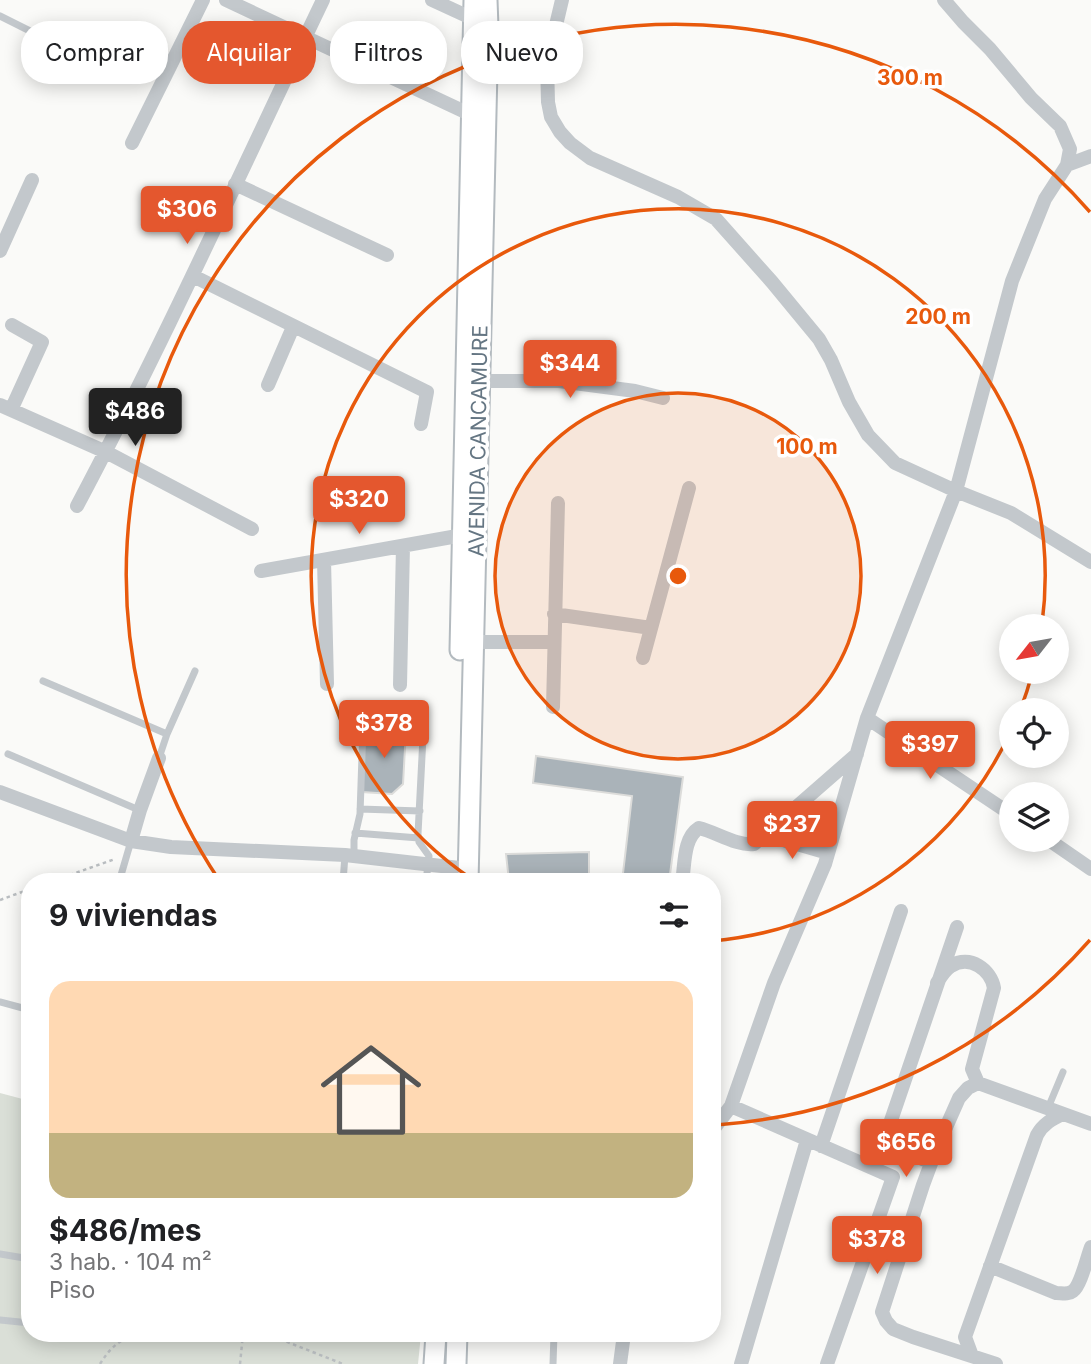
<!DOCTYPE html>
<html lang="es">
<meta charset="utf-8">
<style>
:root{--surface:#fff;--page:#f2f2f2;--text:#202124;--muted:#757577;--accent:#e4572e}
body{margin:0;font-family:Inter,sans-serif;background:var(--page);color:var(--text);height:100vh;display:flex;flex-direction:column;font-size:26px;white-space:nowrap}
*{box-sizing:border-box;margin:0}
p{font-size:23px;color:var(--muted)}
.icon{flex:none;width:38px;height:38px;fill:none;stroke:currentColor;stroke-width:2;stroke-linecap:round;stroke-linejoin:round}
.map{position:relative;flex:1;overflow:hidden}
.drawer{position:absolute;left:21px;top:873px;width:700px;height:469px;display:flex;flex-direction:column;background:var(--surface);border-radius:28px;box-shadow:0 4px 18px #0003}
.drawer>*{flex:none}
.banner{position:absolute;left:21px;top:21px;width:700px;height:63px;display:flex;gap:14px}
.needle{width:46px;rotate:239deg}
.controls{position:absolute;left:999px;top:614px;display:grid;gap:14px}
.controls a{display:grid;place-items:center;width:70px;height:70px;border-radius:50%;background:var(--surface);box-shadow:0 4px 18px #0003;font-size:35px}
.price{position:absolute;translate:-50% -60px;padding:0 16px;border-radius:7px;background:var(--accent);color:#fff;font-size:23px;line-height:46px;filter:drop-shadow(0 2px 4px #0008)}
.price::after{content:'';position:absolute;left:50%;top:42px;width:21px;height:16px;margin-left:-10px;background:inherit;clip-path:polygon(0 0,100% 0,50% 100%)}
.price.on{background:#222;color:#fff}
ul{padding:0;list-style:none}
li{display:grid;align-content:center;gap:14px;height:371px;padding:0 28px}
li span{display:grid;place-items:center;height:217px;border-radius:21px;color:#555}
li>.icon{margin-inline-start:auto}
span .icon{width:126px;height:126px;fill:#fffc;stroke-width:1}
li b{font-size:30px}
h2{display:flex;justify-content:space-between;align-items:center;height:84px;padding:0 28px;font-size:30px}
.tag{padding:0 24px;border-radius:28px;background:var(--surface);box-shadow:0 4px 18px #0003;font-size:24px;line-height:63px}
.tag.on{background:var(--accent);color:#fff}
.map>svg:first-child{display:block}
.green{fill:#dadfd7}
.building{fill:#aab3b9;stroke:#dcdcda;stroke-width:2}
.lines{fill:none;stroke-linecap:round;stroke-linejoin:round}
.secondary-casing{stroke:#b3babf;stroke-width:23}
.path{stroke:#bbbfc2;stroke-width:2.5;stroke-dasharray:3.5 3.5;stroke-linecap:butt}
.lane{stroke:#c3c8cc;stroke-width:7}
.street{stroke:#c3c8cc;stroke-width:14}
.secondary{stroke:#fff;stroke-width:19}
.ring{fill:none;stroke:#e8590c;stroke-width:3.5}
.labels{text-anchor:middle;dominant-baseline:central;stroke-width:7;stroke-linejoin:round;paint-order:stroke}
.street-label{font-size:21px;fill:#657683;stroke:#fff}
.centre{fill:#e8590c;stroke:#fff;stroke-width:3.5}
.ring-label{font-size:21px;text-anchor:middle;font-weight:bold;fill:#e8590c;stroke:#fff;stroke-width:7;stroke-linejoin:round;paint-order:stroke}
</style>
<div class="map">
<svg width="1091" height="1364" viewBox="0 0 1091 1364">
<rect width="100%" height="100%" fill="#fafaf8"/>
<path class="green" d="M0 1093 30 1101V1334H421L418 1364H0Z"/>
<path class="building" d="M365 727 406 730 403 784 392 794 362 792Z
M536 756 683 777 669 882H622L632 796 533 783Z
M589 852V879L509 881 506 854Z"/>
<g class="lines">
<g class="secondary-casing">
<path id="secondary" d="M460 650 474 0
M468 882 488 27 487 0
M434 1364 436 1334
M456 1364 457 1334"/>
</g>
<path class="path" d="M50 882 115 859
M0 900 30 889
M267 1334 343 1364
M100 1364C111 1346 124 1335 145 1334
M240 1364 243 1334"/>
<path class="lane" d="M0 16 48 40
M43 681 167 734
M8 754 139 810
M159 758 167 734 195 671
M360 809 420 811
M355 833 419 838
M354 856V840L360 814 363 726C373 718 402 717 413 724 418 727 421 732 423 737L418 834 419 842 429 856 426 882
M119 882 131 841
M258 882V877
M343 882 345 855
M0 1002 30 1010
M1048 1108 1063 1072
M0 1254 30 1259
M0 1320 30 1323
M553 1364 554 1334"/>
<path class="street" d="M226 0 478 118
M432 0 482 23
M562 0 547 63 548 102 551 117 560 132 570 143 590 158 678 197 716 219 772 282 819 339 831 360 849 402 868 435 895 463 956 491 1011 513 1091 562
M132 143 203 0
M1067 165 1091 156
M235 184 387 255
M0 251 32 180
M193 276 427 392 421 424
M480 381H559L635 391 663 398
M268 385 293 327
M0 405 106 452 252 529
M11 410 42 342 12 325
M77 506C165 340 242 169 323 0
M324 560 327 684
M261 571 463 535
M554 614 651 628
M474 642H553
M643 658 689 488
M400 685 403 546
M553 707 558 503
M867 718 1012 815
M0 792 131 841 171 847 345 855 468 869
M766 835 828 853
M1049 840 1091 869
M131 841 140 810 159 758
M682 882C685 865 683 838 699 828 716 832 736 846 754 844L857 754
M937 983C941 976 945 970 951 966 970 954 991 970 994 988L972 1069 978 1083 1091 1124
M978 1083 968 1088 959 1098 936 1150 923 1185 882 1312 886 1321 893 1329 913 1337 996 1364
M731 1106 893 1177 827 1364
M712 1131 731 1106 774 983 825 864 867 718 956 491 1012 281 1045 199 1067 165 1070 149 1060 126 1031 98 990 49 963 22 944 0
M821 1146 901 911
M931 1163 884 1141 957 927
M990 1266 1056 1293C1062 1293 1068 1295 1073 1291 1081 1285 1087 1257 1091 1247
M972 1356 965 1337 1037 1135C1043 1124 1052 1119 1063 1114
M620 1364 624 1334
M741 1364 807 1140"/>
<use href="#secondary" class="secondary"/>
</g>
<circle cx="678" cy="576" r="183" fill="#e8590c" fill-opacity=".12"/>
<g class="ring">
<circle cx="678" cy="576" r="183"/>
<path d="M1032 674A367 367 0 0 1 1021 708M1011 731A367 367 0 0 1 713 941M473 880A367 367 0 1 1 1042 624"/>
<path d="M1090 940A550 550 0 0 1 716 1125M219 880A550 550 0 0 1 1090 212"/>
</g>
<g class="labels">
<g class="street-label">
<text transform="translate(478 441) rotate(-89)">AVENIDA CANCAMURE</text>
</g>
</g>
<circle cx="678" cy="576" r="10" class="centre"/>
<g class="ring-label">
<text x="910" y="85">300 m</text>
<text x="938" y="324">200 m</text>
<text x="807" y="454">100 m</text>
</g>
</svg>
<div class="controls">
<a><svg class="needle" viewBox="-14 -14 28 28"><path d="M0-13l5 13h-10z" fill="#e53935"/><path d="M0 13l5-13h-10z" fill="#757577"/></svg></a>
<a><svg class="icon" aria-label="locate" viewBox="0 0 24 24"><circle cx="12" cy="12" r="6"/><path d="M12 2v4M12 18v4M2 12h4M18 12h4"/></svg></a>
<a><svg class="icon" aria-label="layers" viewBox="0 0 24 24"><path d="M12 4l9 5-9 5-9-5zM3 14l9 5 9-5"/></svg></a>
</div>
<b class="price" style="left:187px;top:246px">$306</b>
<b class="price" style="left:570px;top:400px">$344</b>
<b class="price on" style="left:135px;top:448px">$486</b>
<b class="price" style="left:359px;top:536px">$320</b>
<b class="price" style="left:384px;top:760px">$378</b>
<b class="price" style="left:930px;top:781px">$397</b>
<b class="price" style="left:792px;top:861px">$237</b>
<b class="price" style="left:906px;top:1179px">$656</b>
<b class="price" style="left:877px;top:1276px">$378</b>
<div class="banner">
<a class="tag">Comprar</a>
<a class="tag on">Alquilar</a>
<a class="tag">Filtros</a>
<a class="tag">Nuevo</a>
</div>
<section class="drawer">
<h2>9 viviendas<svg class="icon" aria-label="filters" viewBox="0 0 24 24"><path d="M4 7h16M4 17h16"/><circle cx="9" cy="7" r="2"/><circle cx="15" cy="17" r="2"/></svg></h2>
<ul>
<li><span style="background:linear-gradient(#ffd9b3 70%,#c2b280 0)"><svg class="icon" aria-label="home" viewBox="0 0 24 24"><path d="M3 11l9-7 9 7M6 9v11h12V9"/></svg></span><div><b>$486/mes</b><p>3 hab. · 104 m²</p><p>Piso</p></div></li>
</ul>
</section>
</div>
